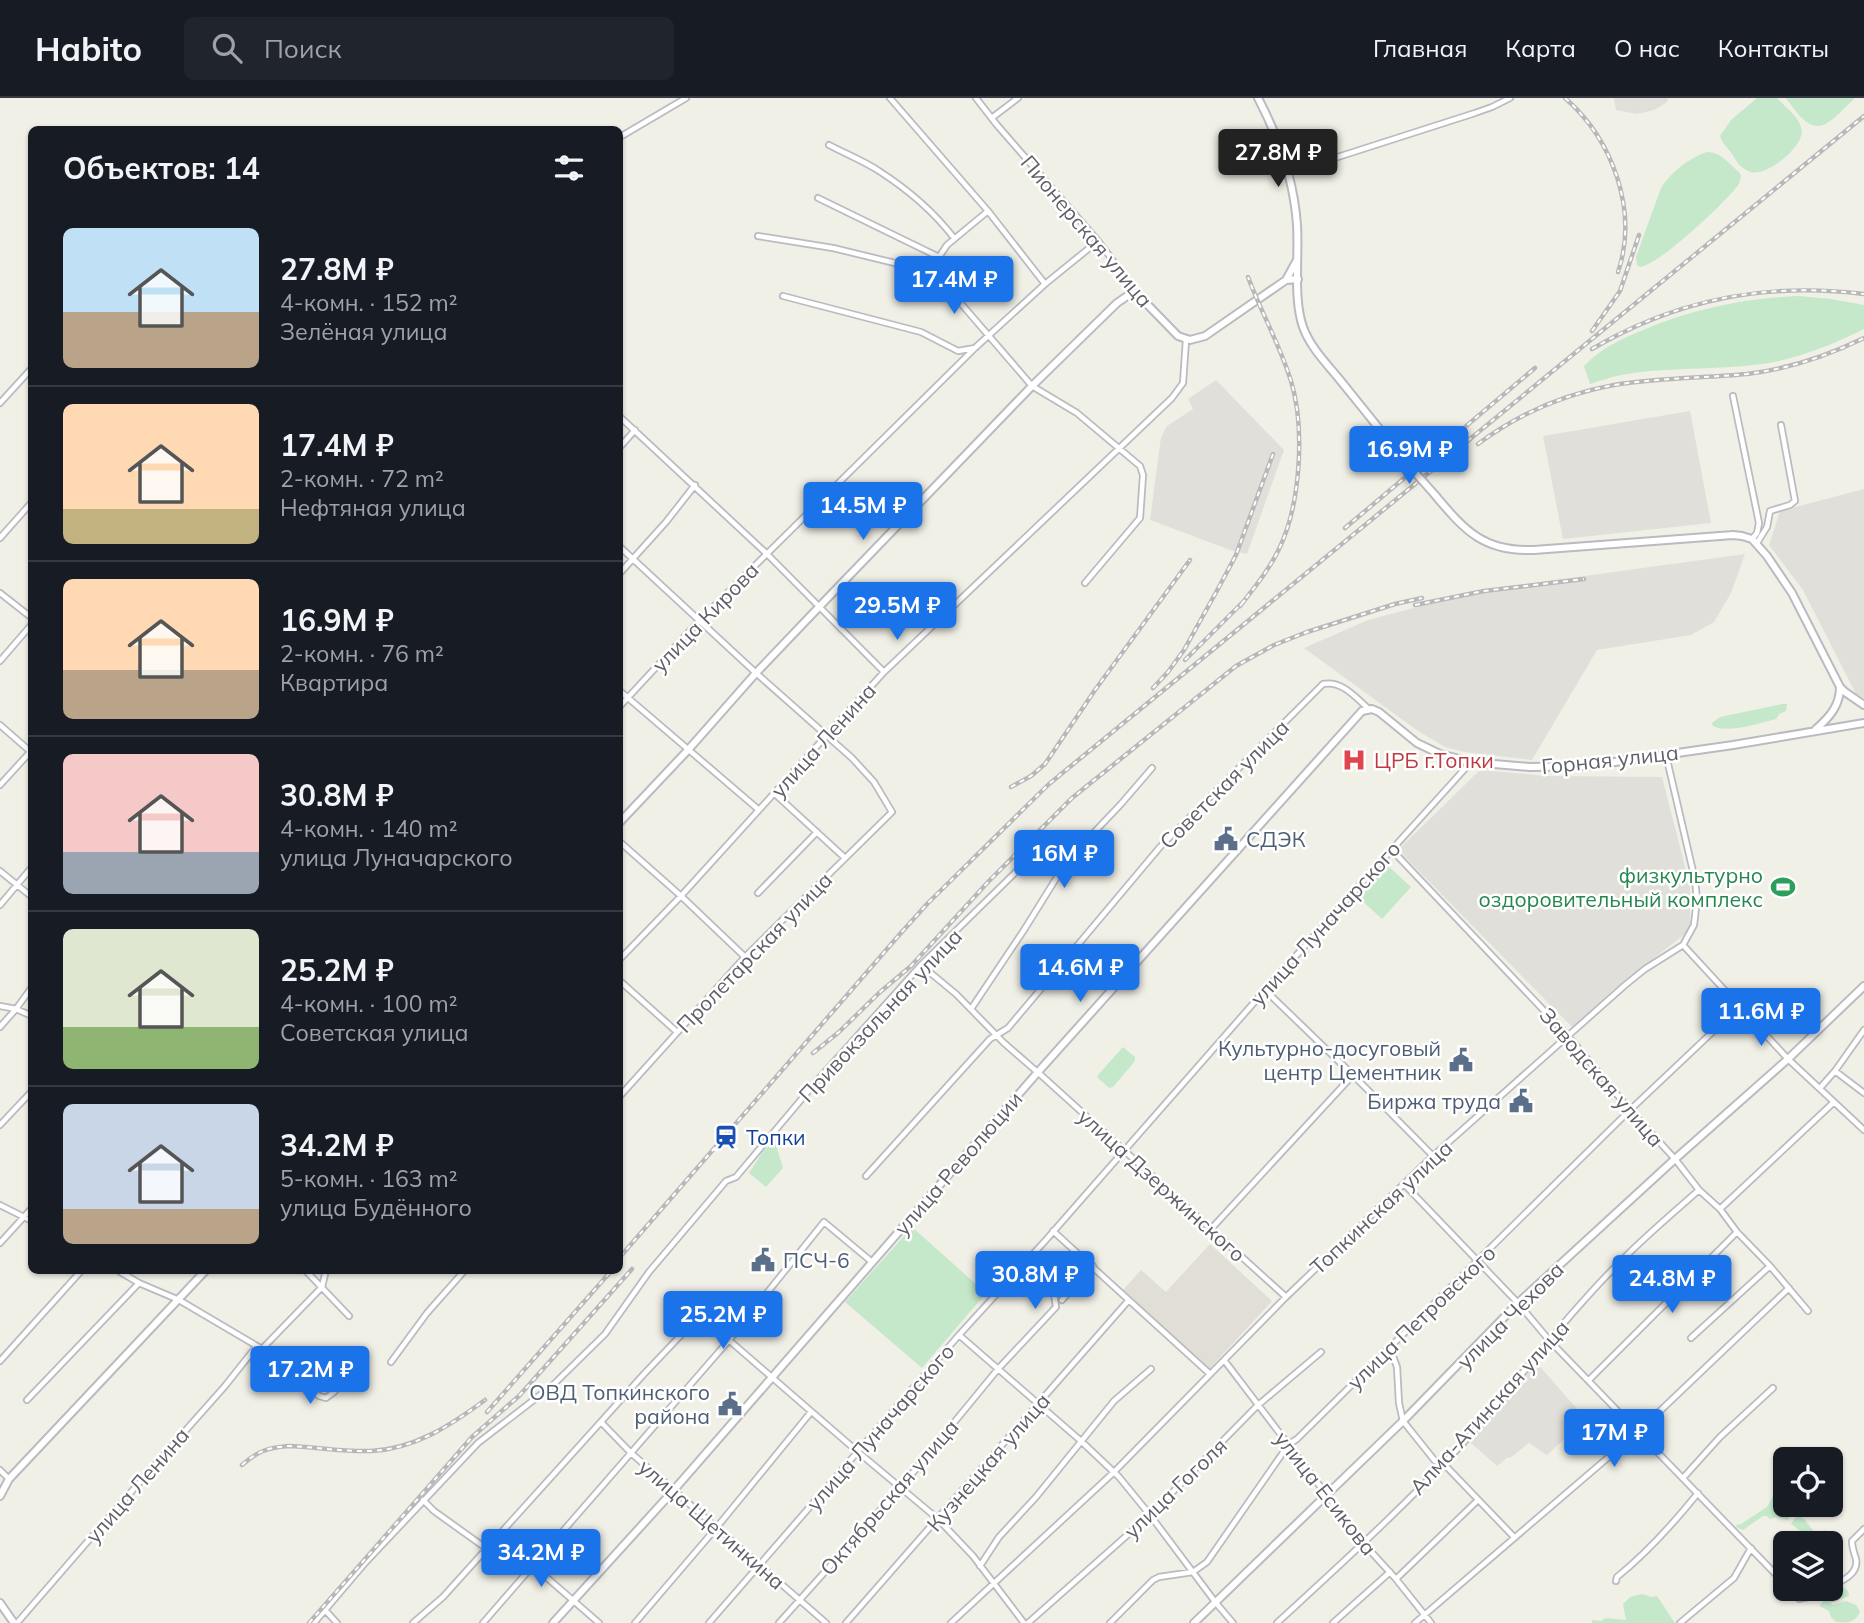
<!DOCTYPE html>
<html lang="ru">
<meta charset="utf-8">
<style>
:root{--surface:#171b24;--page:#20242c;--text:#f1f3f6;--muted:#9ea1a6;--line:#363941;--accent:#1a73e8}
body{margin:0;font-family:Mulish,sans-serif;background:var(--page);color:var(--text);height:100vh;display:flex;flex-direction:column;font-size:26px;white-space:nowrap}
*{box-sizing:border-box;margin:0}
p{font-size:23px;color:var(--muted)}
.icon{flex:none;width:38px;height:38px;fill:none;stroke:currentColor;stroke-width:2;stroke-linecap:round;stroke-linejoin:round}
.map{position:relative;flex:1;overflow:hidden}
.side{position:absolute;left:28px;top:28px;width:595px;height:1148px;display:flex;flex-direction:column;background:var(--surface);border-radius:10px;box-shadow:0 2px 5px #0004}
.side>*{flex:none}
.tools{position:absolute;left:1773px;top:1349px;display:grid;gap:14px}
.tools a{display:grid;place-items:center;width:70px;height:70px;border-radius:10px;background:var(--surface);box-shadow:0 2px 5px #0004;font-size:35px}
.price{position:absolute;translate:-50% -60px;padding:0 16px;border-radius:7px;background:var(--accent);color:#fff;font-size:23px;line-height:46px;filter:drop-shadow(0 2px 4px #0008)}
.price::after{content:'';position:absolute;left:50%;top:42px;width:21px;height:16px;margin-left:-10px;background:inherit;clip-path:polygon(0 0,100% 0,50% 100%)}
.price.on{background:#222;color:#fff}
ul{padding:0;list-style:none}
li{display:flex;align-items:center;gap:21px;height:175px;padding:0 35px}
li+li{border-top:2px solid var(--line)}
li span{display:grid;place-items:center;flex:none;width:196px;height:140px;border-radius:10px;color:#555}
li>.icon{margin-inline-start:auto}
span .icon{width:84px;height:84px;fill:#fffc;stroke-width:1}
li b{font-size:30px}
h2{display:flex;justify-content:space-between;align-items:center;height:84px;padding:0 35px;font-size:30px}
header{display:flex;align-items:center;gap:42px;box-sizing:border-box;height:98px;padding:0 35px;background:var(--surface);border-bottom:2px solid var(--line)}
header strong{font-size:33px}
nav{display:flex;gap:38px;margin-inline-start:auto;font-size:24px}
.search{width:490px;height:63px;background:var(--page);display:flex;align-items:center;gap:18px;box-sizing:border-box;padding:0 24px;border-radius:10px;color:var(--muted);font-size:26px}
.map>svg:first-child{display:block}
.industrial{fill:#e0dfd9}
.education{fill:#e1dfd5}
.green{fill:#c4e8c9}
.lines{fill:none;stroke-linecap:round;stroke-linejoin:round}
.minor-casing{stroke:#babbc1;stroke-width:8}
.tertiary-casing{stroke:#babbc1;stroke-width:10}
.minor{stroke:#fff;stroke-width:4.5}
.tertiary{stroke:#fff;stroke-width:6}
.rail-casing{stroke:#b8b8b9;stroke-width:4.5}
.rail{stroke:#fff;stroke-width:2;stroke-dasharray:5;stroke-linecap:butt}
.tertiary-bridge-casing{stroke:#babbc1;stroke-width:10;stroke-linecap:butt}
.tertiary-bridge{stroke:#fff;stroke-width:6}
.labels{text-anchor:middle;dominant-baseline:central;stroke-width:5;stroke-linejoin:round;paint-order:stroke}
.street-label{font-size:21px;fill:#5f6168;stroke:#fff}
.health-label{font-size:21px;fill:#be3a42;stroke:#fff;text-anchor:start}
.service-label{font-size:21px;fill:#4e5e75;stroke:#fff;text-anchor:end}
.leisure-label{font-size:21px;fill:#27864d;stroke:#fff;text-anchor:end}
.transit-label{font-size:21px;fill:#164399;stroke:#fff;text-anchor:start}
</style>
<header>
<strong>Habito</strong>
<div class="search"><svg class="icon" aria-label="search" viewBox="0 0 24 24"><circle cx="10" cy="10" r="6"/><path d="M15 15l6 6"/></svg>Поиск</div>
<nav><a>Главная</a><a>Карта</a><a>О нас</a><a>Контакты</a></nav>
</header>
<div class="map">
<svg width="1864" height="1525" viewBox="0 0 1864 1525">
<rect width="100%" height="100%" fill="#f1f0e7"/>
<path class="industrial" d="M1614 0H1669L1666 5 1654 12 1637 16 1616 12Z
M1216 282 1284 352 1247 456 1230 452 1150 422 1161 339 1167 328 1193 311 1188 301Z
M1690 313 1711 425 1563 441 1543 338Z
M1864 391V600L1856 596 1803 492 1769 447 1780 413Z
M1745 456 1731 495 1714 524 1691 537 1597 552 1532 662 1464 654 1445 649 1418 633 1304 550 1368 522 1481 492Z
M1480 672 1547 678 1662 679 1690 788V828L1689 833 1614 891 1573 930 1403 757 1401 749Z
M1535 1263 1586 1321 1547 1357 1529 1345 1510 1360 1508 1359 1497 1368 1470 1344Z"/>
<path class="education" d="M1210 1146 1272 1203 1209 1271 1123 1192 1141 1172 1166 1194Z"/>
<path class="green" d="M1757 0H1777C1784 8 1798 18 1801 29 1808 46 1767 79 1751 74 1741 71 1737 64 1732 56 1728 50 1722 45 1720 38L1731 22Z
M1786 0H1855C1824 30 1816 44 1786 0Z
M1707 54C1722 54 1729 66 1740 75L1741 78 1739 86C1726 104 1659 167 1640 169L1637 167 1636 159 1661 90C1671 74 1689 60 1707 54Z
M1799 198 1831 201 1864 207V231C1838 244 1811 255 1783 262 1730 274 1674 267 1621 277 1611 279 1600 283 1590 286L1584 268C1600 251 1621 241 1643 232 1693 211 1745 200 1799 198Z
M1782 606H1787L1786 613 1779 616 1776 621C1760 625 1727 636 1713 628L1712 625 1720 619Z
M1386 766 1411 789 1382 821 1357 798Z
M1123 949 1135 959V963L1113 989 1109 990 1097 979 1098 977Z
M773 1045 776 1047 783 1070 766 1089 749 1075 764 1052Z
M912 1129 986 1195 922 1270 845 1204Z
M1773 1398 1785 1401V1407H1803L1805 1412 1802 1415 1797 1414 1790 1417 1788 1422 1776 1419 1770 1421 1767 1418H1763L1743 1432 1737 1430 1736 1427 1741 1426 1767 1409Z
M1797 1417 1804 1421 1816 1436 1825 1432 1829 1438 1830 1445H1800L1803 1435 1791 1426Z
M1842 1488 1848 1493 1849 1498 1830 1505 1833 1507 1846 1503 1856 1507 1860 1513C1856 1525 1847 1525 1836 1524L1831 1519 1829 1513 1819 1508 1826 1500V1495Z
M1642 1496 1652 1499 1657 1498 1675 1525H1592V1522L1601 1523 1606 1520 1626 1522 1623 1506 1630 1499Z"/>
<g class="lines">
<g class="minor-casing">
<path id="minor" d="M890 0 988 113 1045 186
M976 0 997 27 1098 143 1111 160 1133 194
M993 19 1018 0
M620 39 686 0
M829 47C846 56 864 63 879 73 907 91 934 114 954 140
M1288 75 1475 15 1492 9 1510 0
M818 100 939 159
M758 138 833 150 899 166 929 181 958 202 1032 288 1077 315 1140 368 1143 377 1140 420 1085 485
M929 181 939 159 947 147 988 113
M783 198 921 234 958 253 975 250
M1733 298 1759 425 1757 435 1752 441
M0 305 32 270
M620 319 767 456 884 574
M620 349 635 332
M0 440 32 404
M1757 445 1767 429 1770 413 1790 407 1795 403 1781 327
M620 449 756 575 852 660 874 684 892 714 745 859 620 998
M620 475 666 424 695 387
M0 495 32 520
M0 563 32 526
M620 593 759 712
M620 608 699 523 976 249 1045 186 1098 143
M0 627 31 654
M0 687 32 652
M774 695 845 760
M620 744 681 798 745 859
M1391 751 1569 939 1630 1012 1675 1061 1699 1092 1720 1111 1737 1134 1770 1168 1808 1213
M0 773 32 799
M758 795 817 734
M0 807 32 769
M1683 847 1788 961 1864 1032
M620 861 681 798 884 574 1172 300 1183 285 1186 242
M921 867 956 896 1004 945 1042 978 1286 1199
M620 883 677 934
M1265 892 1353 977 1433 1058
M0 908 16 911 32 918
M971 911 1024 832 1067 763 1121 706 1152 670
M0 929 16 911 32 889
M1835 973 1864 932
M1820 990 1835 973 1864 995
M0 1027 32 993
M866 1078 990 941 1008 930 1160 749 1323 586C1342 582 1356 600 1369 611
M1404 1086 1518 1205 1549 1242 1785 1486
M0 1107 32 1123
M1720 1111 1834 1004
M1211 1131 1353 977
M1053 1133 1210 1276
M0 1145 32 1110
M117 1172 139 1185 179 1202 262 1251 319 1298 326 1300 334 1294 357 1267
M305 1172 349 1218
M1062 1202 1093 1168
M959 1237 1081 1343 1119 1379 1150 1417 1216 1505 1233 1525
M1691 1240 1770 1168
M1390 1250 1397 1269 1399 1305 1403 1323 1435 1363 1443 1365 1514 1439
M262 1251 322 1189 326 1172
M1224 1262 1364 1446 1396 1481 1431 1525
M0 1263 82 1172
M391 1264 427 1215 465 1172
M1589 1282 1737 1134
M27 1302 139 1185
M601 1324 631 1355 826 1525
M0 1372 9 1381
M1683 1380 1720 1339 1773 1290
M423 1402 434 1413 487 1451
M499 1438 599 1525
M980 1468 999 1439 1036 1399 1114 1303 1151 1271
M1396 1481 1478 1402
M1616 1483 1617 1479C1648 1454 1673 1426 1698 1395
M1830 1489C1842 1483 1859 1476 1856 1461 1854 1454 1852 1450 1852 1443L1864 1431
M1790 1491 1799 1501 1813 1498 1828 1491
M325 1512 337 1525
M17 1525 108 1420 225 1288 256 1249
M314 1525 365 1465 478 1345 553 1287 605 1236 649 1174 726 1083 736 1079 816 984 921 867 1021 769
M413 1525 443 1499 644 1276 700 1217 858 1354 938 1421 973 1458 1024 1525
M483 1525 730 1241 824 1124 872 1164
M635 1525 717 1429 811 1314
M709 1525 959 1237 1045 1143 1265 892 1471 664
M779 1525 901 1389 998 1271 1056 1209 1054 1196 1079 1168
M846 1525 1128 1203
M951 1525 1113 1375 1286 1199 1433 1058 1624 888 1645 871 1683 847 1694 827 1697 801 1695 782 1666 657
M1028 1525 1150 1417 1257 1308 1321 1254
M1110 1525 1153 1482 1159 1479 1193 1474 1207 1464 1289 1346 1297 1341 1630 1012 1740 908
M1277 1525C1341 1466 1405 1408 1464 1344 1518 1283 1566 1217 1624 1160 1648 1136 1674 1114 1699 1092
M1333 1525 1390 1474
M1415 1525 1639 1333 1789 1190
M1680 1525 1734 1480 1751 1450"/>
</g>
<g class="tertiary-casing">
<path id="tertiary" d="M1258 0C1279 40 1294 82 1297 127 1299 158 1293 201 1303 229 1310 249 1327 266 1340 282 1361 308 1383 335 1404 362
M1286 182 1297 162
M1435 397C1465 433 1484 454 1534 452L1733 437 1742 438 1752 441 1767 458 1792 495 1840 589 1845 594 1864 607
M1816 631C1830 619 1840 607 1840 589
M620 724 688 652 756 575 819 509 1032 288 1117 205 1133 194 1144 203 1178 238 1190 242 1205 238 1286 182 1298 181
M0 1398 9 1381 206 1172
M0 1505 14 1525
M553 1525 673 1393 1038 974 1362 613 1372 611 1379 614 1417 645 1440 656 1471 664 1530 669 1587 668 1733 647 1864 625
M1194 1525 1403 1323 1518 1205 1675 1061 1788 961 1864 888"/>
</g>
<use href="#minor" class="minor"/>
<use href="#tertiary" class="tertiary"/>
<g class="rail-casing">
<path id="rail" d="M1565 0C1612 41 1639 112 1618 174
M1592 233 1620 193 1639 137
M1592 251C1677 201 1766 184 1864 196
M1478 346C1518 316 1565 296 1614 287 1658 280 1703 280 1747 276 1788 271 1827 258 1864 240
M1345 430 1535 270
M1415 507 1484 493 1584 481
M1240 508C1254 490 1269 472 1279 451 1301 406 1305 329 1291 283 1280 247 1261 214 1248 179
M1185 562 1245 502
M1153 590 1168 574 1184 552 1219 489 1236 457 1273 356
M1011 689 1031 678 1045 666 1095 592 1190 462
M813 955 839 934 879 895 911 868 989 783 1072 700 1236 568 1274 547 1307 534 1395 506 1422 500
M620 1159 900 836 928 805 1049 686 1864 18
M487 1314 612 1172
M242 1367C258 1353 267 1350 288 1348 316 1349 344 1354 371 1353 415 1351 451 1327 485 1302
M309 1525 458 1355 472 1339 519 1298 632 1171"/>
</g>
<use href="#rail" class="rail"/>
<g class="tertiary-bridge-casing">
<path id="tertiary-bridge" d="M1404 362 1435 397"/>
</g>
<use href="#tertiary-bridge" class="tertiary-bridge"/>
</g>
<defs>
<g id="hospital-bare" transform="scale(1.89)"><path d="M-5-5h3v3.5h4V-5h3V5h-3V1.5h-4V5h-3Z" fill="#e0444e" stroke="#fff" stroke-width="2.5" paint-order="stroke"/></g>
<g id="civic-bare" transform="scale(1.89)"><path d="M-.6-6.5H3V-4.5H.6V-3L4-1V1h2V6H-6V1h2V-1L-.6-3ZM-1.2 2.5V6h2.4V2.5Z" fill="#5c6f8a" stroke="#fff" stroke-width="2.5" paint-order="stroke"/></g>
<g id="stadium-bare" transform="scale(1.89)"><path d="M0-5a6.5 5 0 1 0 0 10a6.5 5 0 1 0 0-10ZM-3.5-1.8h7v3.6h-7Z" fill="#2e9e5b" stroke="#fff" stroke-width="2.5" paint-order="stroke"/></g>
<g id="station-bare" transform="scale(1.89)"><path d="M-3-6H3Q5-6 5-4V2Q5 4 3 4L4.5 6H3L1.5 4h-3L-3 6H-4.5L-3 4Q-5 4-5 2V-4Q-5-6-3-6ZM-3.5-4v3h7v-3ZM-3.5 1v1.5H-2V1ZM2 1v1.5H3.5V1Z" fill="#1a4fb4" stroke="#fff" stroke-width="2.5" paint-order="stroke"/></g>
</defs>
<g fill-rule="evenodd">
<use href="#hospital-bare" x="1354" y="662"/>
<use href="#civic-bare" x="1226" y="741"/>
<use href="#stadium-bare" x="1783" y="789"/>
<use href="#civic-bare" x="1461" y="962"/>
<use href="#civic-bare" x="1521" y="1003"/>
<use href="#station-bare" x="726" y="1039"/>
<use href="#civic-bare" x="763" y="1162"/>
<use href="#civic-bare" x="730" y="1306"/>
</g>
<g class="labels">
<g class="street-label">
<text transform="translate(1087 133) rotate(50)">Пионерская улица</text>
<text transform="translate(705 519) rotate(-46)">улица Кирова</text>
<text transform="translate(823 642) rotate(-48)">улица Ленина</text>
<text transform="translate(1610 661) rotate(-6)">Горная улица</text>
<text transform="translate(1224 686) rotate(-45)">Советская улица</text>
<text transform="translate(1325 825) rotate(-48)">улица Луначарского</text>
<text transform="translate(754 854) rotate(-46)">Пролетарская улица</text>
<text transform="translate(880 917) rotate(-47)">Привокзальная улица</text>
<text transform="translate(1602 979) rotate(49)">Заводская улица</text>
<text transform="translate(958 1065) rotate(-49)">улица Революции</text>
<text transform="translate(1162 1087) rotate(42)">улица Дзержинского</text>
<text transform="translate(1381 1109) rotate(-43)">Топкинская улица</text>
<text transform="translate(1510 1217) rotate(-45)">улица Чехова</text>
<text transform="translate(1421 1219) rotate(-44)">улица Петровского</text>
<text transform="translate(1489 1309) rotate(-48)">Алма-Атинская улица</text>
<text transform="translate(880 1329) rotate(-49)">улица Луначарского</text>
<text transform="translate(988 1364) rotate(-49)">Кузнецкая улица</text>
<text transform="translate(137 1387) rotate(-49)">улица Ленина</text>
<text transform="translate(1175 1390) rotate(-44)">улица Гоголя</text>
<text transform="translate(1326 1395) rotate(52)">улица Есикова</text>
<text transform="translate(889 1399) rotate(-49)">Октябрьская улица</text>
<text transform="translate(712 1426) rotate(41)">улица Щетинкина</text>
</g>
<g class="health-label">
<text x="1374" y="662">ЦРБ г.Топки</text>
</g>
<g class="service-label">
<text x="1246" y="741" text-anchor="start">СДЭК</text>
<text x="1441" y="950">Культурно-досуговый<tspan x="1441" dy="24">центр Цементник</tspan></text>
<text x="1501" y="1003">Биржа труда</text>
<text x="783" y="1162" text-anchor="start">ПСЧ-6</text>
<text x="710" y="1294">ОВД Топкинского<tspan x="710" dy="24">района</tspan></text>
</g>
<g class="leisure-label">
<text x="1763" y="777">физкультурно<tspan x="1763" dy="24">оздоровительный комплекс</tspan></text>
</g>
<g class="transit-label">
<text x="746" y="1039">Топки</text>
</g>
</g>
</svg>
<div class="tools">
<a><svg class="icon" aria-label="locate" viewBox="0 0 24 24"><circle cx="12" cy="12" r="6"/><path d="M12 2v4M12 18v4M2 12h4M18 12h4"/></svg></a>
<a><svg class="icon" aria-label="layers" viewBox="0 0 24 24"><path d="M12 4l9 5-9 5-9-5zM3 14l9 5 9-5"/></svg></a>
</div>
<b class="price on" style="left:1278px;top:91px">27.8M ₽</b>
<b class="price" style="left:954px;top:218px">17.4M ₽</b>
<b class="price" style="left:1409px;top:388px">16.9M ₽</b>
<b class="price" style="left:863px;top:444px">14.5M ₽</b>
<b class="price" style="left:897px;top:544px">29.5M ₽</b>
<b class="price" style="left:1064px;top:792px">16M ₽</b>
<b class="price" style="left:1080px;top:906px">14.6M ₽</b>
<b class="price" style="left:1761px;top:950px">11.6M ₽</b>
<b class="price" style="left:1035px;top:1213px">30.8M ₽</b>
<b class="price" style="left:1672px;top:1217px">24.8M ₽</b>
<b class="price" style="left:723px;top:1253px">25.2M ₽</b>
<b class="price" style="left:310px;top:1308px">17.2M ₽</b>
<b class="price" style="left:1614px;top:1371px">17M ₽</b>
<b class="price" style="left:541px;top:1491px">34.2M ₽</b>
<section class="side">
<h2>Объектов: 14<svg class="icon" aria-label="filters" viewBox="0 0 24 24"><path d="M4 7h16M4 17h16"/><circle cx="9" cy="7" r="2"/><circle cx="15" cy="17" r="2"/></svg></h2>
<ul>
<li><span style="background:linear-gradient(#bfe0f5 60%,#b9a48a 0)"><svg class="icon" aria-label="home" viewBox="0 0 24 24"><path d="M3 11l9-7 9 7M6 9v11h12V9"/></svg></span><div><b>27.8M ₽</b><p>4-комн. · 152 m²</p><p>Зелёная улица</p></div></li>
<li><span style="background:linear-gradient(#ffd9b3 75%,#c2b280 0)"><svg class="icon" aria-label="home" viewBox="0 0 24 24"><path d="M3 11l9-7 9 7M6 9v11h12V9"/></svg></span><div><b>17.4M ₽</b><p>2-комн. · 72 m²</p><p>Нефтяная улица</p></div></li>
<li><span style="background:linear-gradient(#ffd9b3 65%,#b9a48a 0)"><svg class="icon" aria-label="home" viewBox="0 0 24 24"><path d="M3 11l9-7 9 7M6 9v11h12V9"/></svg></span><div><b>16.9M ₽</b><p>2-комн. · 76 m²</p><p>Квартира</p></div></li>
<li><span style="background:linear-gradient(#f6c9c9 70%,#9aa5b1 0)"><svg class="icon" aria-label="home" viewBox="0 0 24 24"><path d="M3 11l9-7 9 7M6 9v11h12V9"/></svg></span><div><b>30.8M ₽</b><p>4-комн. · 140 m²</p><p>улица Луначарского</p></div></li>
<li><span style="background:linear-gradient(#dfe7d0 70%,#8fb573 0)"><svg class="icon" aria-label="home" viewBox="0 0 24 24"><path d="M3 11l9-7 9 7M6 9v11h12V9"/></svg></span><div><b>25.2M ₽</b><p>4-комн. · 100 m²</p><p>Советская улица</p></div></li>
<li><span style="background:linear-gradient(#c9d6e8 75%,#b9a48a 0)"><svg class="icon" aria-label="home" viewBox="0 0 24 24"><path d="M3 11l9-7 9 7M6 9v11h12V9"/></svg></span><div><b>34.2M ₽</b><p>5-комн. · 163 m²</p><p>улица Будённого</p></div></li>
</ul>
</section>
</div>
